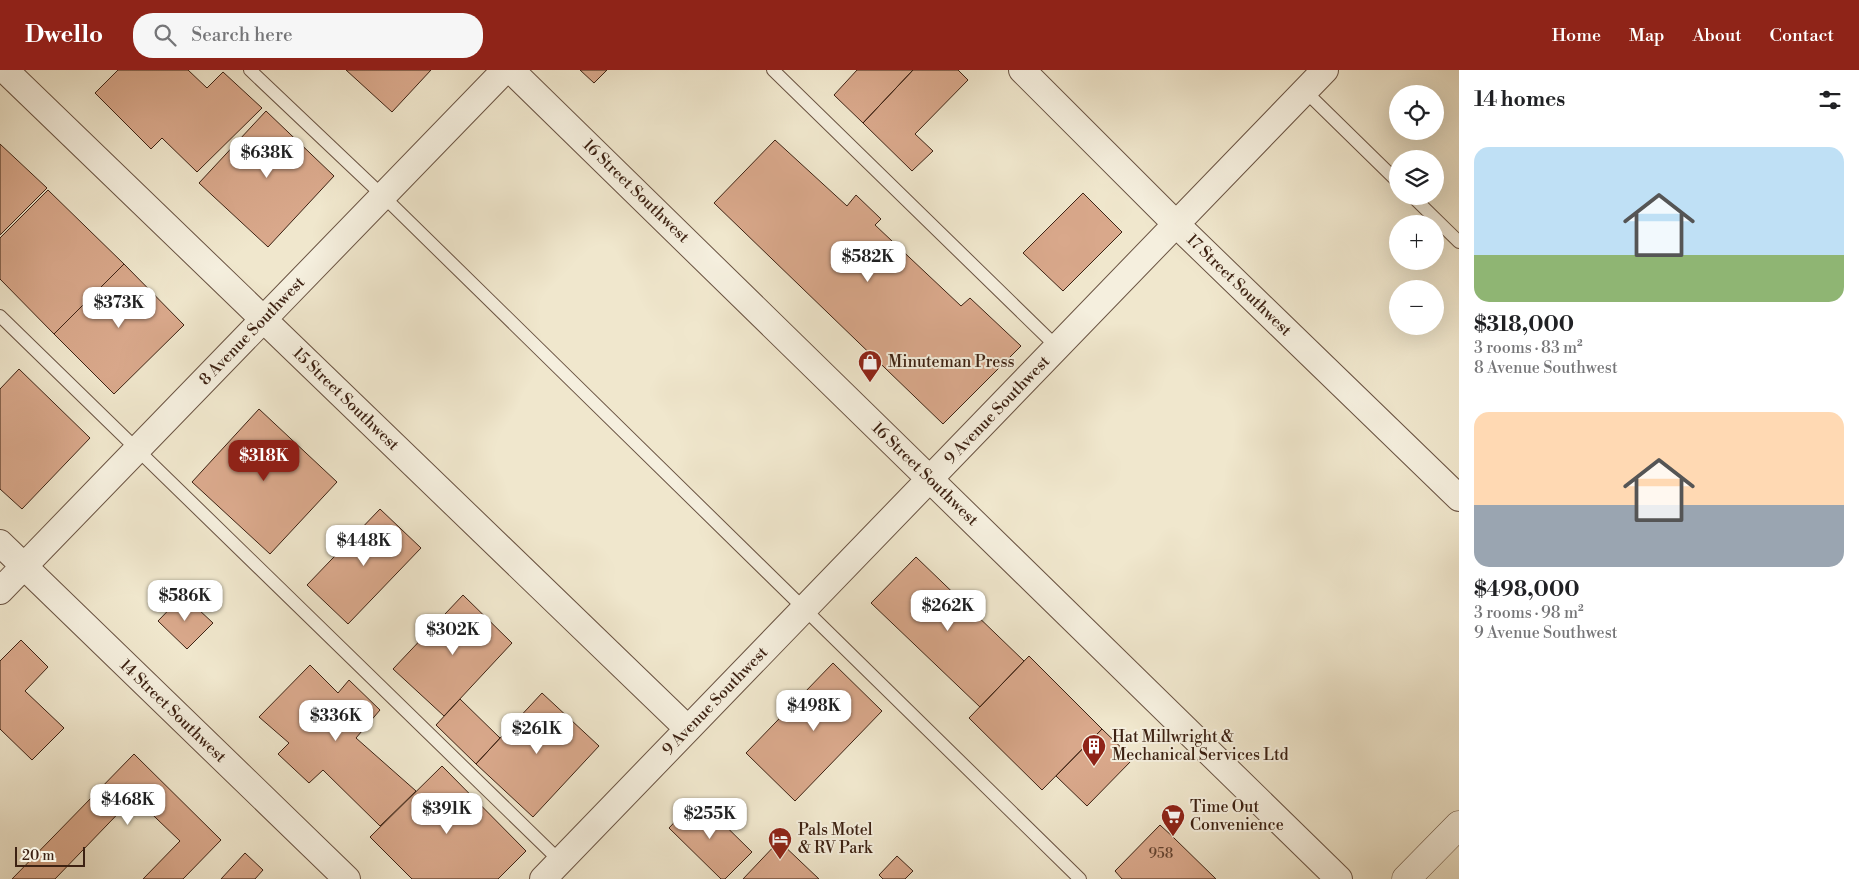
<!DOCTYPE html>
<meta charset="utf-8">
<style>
:root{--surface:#fff;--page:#f6f6f6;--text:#202124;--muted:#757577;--accent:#8f2418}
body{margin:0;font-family:"Libre Bodoni",serif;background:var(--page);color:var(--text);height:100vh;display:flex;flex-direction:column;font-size:19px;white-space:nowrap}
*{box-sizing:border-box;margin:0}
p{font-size:16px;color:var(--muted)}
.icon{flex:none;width:28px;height:28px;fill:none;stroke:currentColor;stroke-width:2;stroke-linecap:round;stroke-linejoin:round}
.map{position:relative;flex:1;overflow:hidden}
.panel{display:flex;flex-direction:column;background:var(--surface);width:400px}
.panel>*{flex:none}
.buttons{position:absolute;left:1389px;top:15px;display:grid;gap:10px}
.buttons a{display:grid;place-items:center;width:55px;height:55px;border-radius:50%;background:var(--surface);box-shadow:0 5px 20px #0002;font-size:25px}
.scale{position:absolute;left:15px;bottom:12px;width:70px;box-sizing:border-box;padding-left:5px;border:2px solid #3d2213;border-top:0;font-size:14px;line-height:18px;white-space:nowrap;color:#3d2213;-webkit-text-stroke:4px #f5efde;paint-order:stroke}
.price{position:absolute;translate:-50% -42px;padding:0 11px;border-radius:10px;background:#fff;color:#222;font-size:16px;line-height:32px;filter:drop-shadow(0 1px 2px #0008)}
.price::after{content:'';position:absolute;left:50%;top:30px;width:15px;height:11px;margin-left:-8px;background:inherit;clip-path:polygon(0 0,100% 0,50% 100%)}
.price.active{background:var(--accent);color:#fff}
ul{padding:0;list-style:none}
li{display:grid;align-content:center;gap:10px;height:265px;padding:0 15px}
li span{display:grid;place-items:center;height:155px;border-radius:15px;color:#555}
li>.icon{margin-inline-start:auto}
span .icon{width:90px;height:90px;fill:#fffc;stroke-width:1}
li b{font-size:21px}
h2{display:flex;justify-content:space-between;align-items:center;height:60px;padding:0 15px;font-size:21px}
header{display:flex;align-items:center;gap:30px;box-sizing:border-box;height:70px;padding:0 25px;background:var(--accent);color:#fff}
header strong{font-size:24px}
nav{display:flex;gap:28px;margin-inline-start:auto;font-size:18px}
.search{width:350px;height:45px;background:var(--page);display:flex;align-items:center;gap:12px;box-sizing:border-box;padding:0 18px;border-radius:20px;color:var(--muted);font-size:19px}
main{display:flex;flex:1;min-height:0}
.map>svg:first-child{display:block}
.building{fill:#d9a88b;stroke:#3d2213}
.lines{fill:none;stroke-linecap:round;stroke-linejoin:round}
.service-casing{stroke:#6a5342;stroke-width:14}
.minor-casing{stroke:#6a5342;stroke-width:28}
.tertiary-casing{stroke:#6a5342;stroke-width:29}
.service{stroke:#f5efde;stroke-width:12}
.minor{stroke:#f5efde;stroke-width:26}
.tertiary{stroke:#f5efde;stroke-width:28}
.labels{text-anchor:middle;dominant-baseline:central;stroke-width:4;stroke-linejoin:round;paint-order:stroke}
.number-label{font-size:14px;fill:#644431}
.street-label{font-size:16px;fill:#3d2213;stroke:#f5efde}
.poi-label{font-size:16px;fill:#3d2213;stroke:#f5efde;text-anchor:start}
</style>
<header>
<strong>Dwello</strong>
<div class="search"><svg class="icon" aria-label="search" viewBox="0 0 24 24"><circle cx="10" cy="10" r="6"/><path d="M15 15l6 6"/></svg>Search here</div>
<nav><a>Home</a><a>Map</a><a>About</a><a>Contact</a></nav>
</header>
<main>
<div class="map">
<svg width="1459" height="809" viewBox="0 0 1459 809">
<rect width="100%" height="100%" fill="#f0e7cd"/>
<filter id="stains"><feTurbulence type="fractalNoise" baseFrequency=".004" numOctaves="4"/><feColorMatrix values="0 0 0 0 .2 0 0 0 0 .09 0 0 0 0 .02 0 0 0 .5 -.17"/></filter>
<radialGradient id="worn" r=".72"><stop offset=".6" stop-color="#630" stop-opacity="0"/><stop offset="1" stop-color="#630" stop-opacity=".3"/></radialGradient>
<path class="building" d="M118 0H188L207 18 223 2 262 38 197 102 162 68 151 79 95 23Z
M346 0H431L392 42Z
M580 0H607L594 13Z
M857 0H913L863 53 834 25Z
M913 0H958L968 10 915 64 933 81 912 101 863 53Z
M266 41 334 106 268 177 199 113Z
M775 70 847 136 856 125 881 149 875 155 961 236 970 228 1021 276 943 354 714 133Z
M0 74 47 118 0 165Z
M48 120 124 194 54 264 0 209V168Z
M1083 123 1122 162 1063 221 1023 183Z
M124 194 184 255 114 324 54 264Z
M19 299 90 368 22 439 0 419V319Z
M259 339 337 412 270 484 192 412Z
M380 439 421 478 348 554 307 515Z
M916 487 1024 591 980 637 871 533Z
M183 525 213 553 187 579 158 551Z
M463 525 512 573 444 646 393 599Z
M21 570 48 597 25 621 64 658 32 690 0 659V591Z
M1029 586 1102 659 1042 720 969 648Z
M833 593 882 641 795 731 746 683Z
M310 595 338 623 349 610 380 640 356 668 416 721 380 756 323 700 309 713 278 684 289 673 259 647Z
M542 623 599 676 533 747 476 694Z
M460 629 500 668 476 694 436 655Z
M1102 659 1133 689 1087 736 1056 706Z
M134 684 221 770 183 809H143L180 771 134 727 55 809H12Z
M442 696 526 781 498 809H412L370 767Z
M697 728 752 782 725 809H721L669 758Z
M1160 755 1173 767 1216 809H1122L1115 801Z
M779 771 819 809H743Z
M245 783 263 800 255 809H221Z
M897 786 913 801 905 809H883L879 805Z"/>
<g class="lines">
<g class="service-casing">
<path id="service" d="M250 0 383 126 1080 809
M773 0 1057 277
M1305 21 1398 112
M1412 126 1459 172
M0 246 560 791"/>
</g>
<g class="minor-casing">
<path id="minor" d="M5 0 688 659
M511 0 1339 809
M1022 0 1177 155 1459 428
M0 473 347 809
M0 521 505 0
M543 809 1325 0"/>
</g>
<g class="tertiary-casing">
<path id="tertiary" d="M1406 809 1459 755"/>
</g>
<use href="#service" class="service"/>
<use href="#minor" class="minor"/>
<use href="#tertiary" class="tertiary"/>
</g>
<defs>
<g id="shop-pin" transform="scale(1.25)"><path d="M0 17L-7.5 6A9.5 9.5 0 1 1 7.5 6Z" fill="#8f2418" stroke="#f5efde"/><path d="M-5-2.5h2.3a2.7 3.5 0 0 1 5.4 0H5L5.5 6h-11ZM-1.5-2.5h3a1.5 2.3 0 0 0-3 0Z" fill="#fff"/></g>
<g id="building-pin" transform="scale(1.25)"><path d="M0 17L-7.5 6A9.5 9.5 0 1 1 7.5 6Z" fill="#8f2418" stroke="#f5efde"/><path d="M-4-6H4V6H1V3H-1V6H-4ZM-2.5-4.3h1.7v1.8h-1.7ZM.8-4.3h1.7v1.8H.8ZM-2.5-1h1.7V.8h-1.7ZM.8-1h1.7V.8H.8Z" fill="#fff"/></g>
<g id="supermarket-pin" transform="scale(1.25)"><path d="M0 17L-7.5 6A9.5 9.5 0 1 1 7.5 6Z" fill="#8f2418" stroke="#f5efde"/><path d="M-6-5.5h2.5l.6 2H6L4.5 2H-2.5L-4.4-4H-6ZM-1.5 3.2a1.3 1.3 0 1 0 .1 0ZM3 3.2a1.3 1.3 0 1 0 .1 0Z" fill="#fff"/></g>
<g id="hotel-pin" transform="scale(1.25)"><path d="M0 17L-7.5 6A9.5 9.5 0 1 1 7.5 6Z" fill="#8f2418" stroke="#f5efde"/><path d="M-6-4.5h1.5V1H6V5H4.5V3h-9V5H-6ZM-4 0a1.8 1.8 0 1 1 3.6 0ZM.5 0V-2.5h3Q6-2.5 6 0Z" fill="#fff"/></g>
</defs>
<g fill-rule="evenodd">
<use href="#shop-pin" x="870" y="292"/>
<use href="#building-pin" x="1094" y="676"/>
<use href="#supermarket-pin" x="1173" y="746"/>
<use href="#hotel-pin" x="780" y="769"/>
</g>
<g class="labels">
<g class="number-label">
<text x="1161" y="784">958</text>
</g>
<g class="street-label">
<text transform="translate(636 121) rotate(44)">16 Street Southwest</text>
<text transform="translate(1239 215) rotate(44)">17 Street Southwest</text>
<text transform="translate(252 261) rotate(-46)">8 Avenue Southwest</text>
<text transform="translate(346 329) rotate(44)">15 Street Southwest</text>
<text transform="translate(997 340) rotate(-46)">9 Avenue Southwest</text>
<text transform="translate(925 404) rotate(44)">16 Street Southwest</text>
<text transform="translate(715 631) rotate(-46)">9 Avenue Southwest</text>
<text transform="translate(173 641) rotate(44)">14 Street Southwest</text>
</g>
<g class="poi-label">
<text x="888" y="292">Minuteman Press</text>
<text x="1112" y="667">Hat Millwright &amp;<tspan x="1112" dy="18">Mechanical Services Ltd</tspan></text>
<text x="1190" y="737">Time Out<tspan x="1190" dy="18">Convenience</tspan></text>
<text x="798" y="760">Pals Motel<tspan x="798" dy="18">&amp; RV Park</tspan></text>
</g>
</g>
<rect width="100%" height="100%" filter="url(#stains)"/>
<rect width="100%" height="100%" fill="url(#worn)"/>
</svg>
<div class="buttons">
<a><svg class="icon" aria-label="locate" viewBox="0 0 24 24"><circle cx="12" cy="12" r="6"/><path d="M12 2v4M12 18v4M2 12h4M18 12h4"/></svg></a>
<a><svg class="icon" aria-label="layers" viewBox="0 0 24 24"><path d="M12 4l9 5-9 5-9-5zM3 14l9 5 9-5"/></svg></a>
<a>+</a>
<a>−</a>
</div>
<div class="scale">20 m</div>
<b class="price" style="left:267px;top:109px">$638K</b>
<b class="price" style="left:868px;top:213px">$582K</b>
<b class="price" style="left:119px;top:259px">$373K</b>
<b class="price active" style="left:264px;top:412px">$318K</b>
<b class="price" style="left:364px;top:497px">$448K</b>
<b class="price" style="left:185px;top:552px">$586K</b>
<b class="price" style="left:948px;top:562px">$262K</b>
<b class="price" style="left:453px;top:586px">$302K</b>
<b class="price" style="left:814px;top:662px">$498K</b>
<b class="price" style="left:336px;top:672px">$336K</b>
<b class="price" style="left:537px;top:685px">$261K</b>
<b class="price" style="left:128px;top:756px">$468K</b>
<b class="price" style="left:447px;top:765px">$391K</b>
<b class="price" style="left:710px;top:770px">$255K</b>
</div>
<section class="panel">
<h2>14 homes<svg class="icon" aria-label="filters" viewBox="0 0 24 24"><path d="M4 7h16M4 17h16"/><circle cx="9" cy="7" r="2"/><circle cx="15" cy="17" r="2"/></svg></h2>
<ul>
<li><span style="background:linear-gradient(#bfe0f5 70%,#8fb573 0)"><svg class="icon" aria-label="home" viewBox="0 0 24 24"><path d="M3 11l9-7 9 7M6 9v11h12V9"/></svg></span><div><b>$318,000</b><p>3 rooms · 83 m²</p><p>8 Avenue Southwest</p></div></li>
<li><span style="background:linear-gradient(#ffd9b3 60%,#9aa5b1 0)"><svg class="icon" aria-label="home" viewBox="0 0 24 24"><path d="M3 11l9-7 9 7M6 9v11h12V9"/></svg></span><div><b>$498,000</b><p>3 rooms · 98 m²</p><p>9 Avenue Southwest</p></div></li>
</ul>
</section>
</main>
